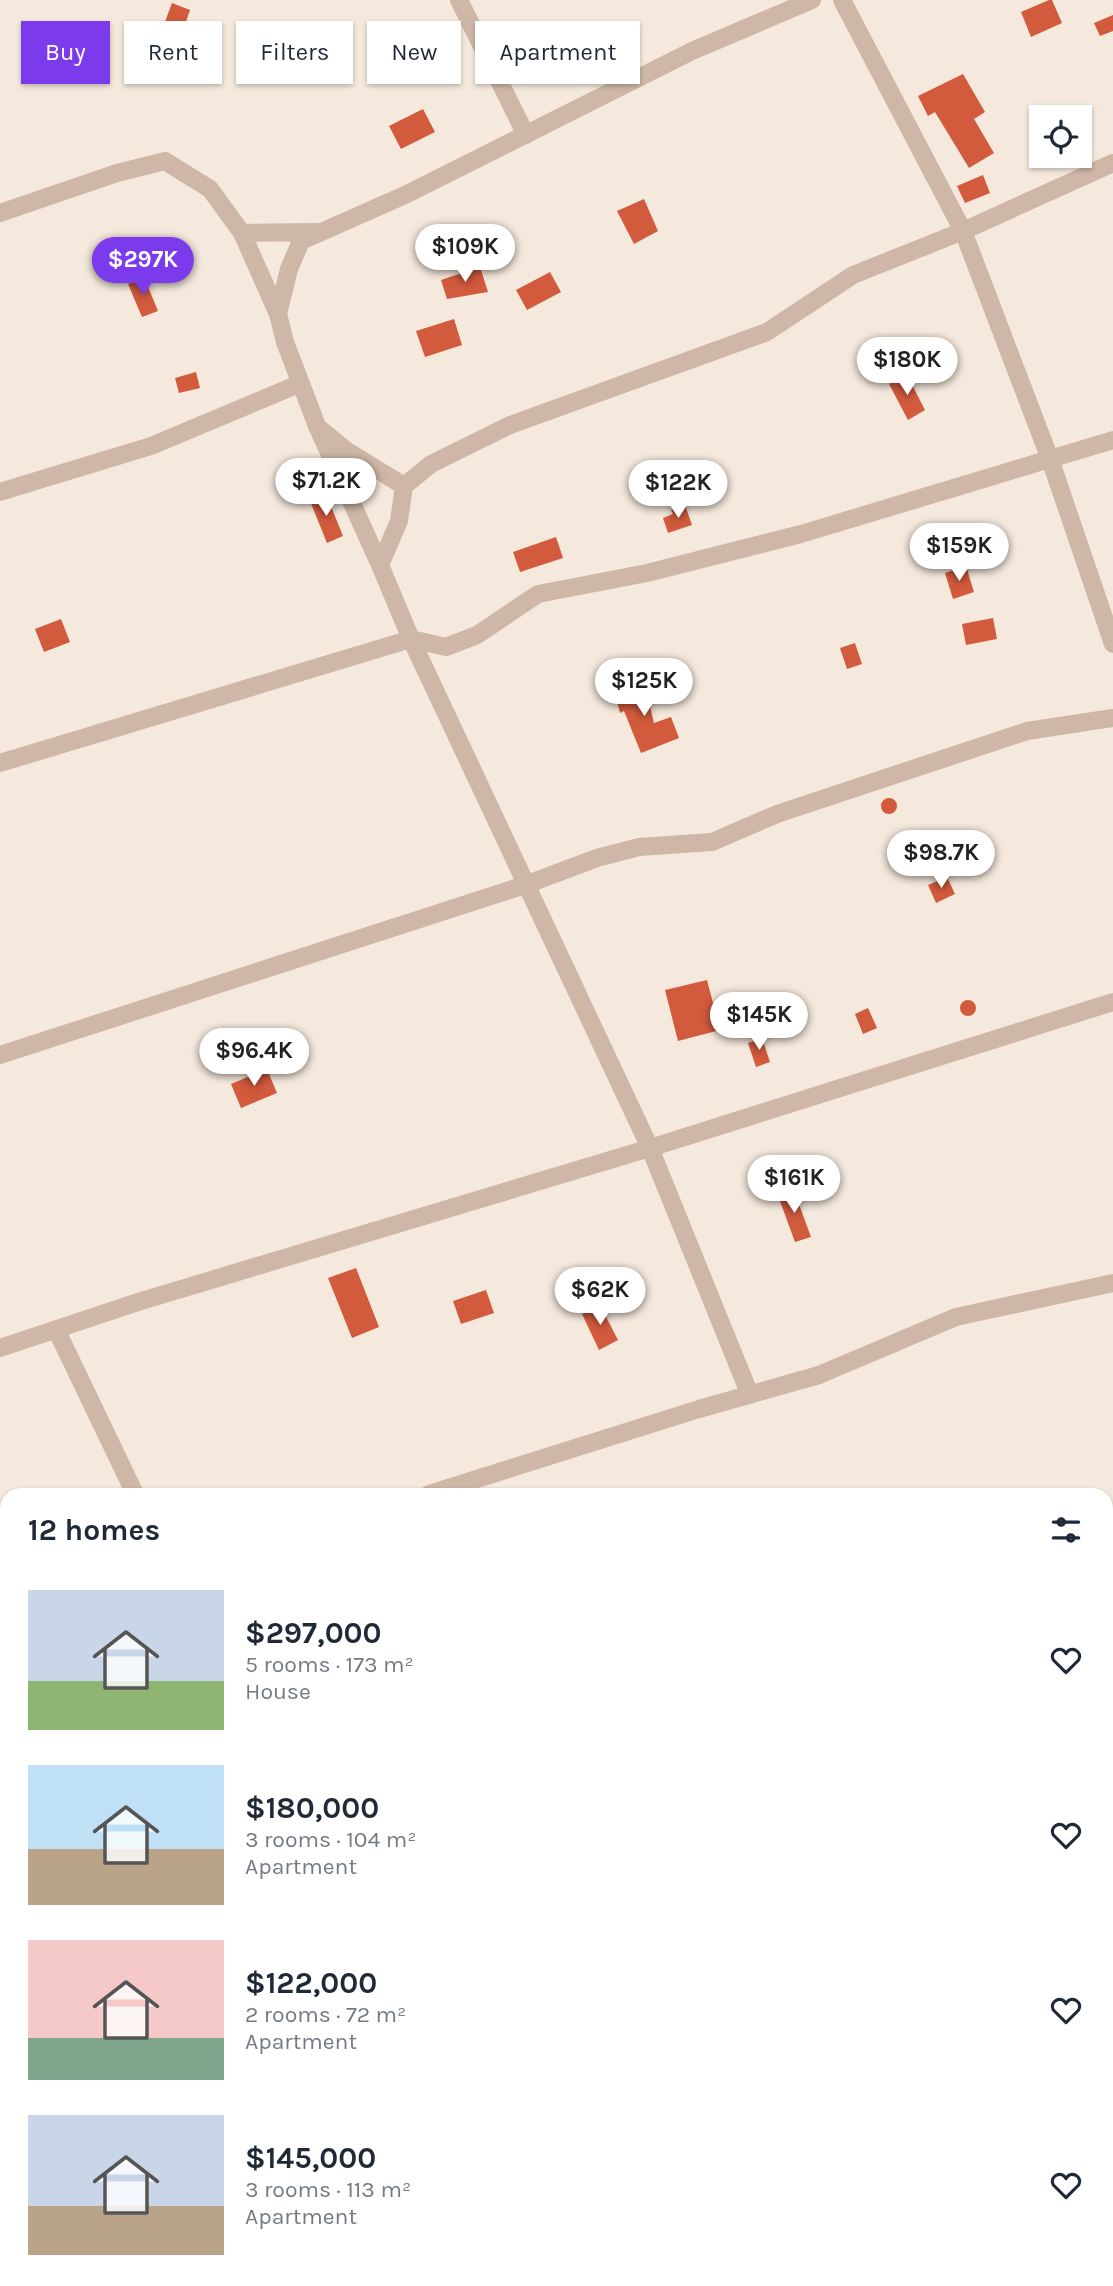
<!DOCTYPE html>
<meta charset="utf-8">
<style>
:root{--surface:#fff;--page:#f6f6f7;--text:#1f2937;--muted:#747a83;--accent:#7c3aed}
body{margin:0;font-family:Karla,sans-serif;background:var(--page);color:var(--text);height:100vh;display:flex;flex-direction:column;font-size:26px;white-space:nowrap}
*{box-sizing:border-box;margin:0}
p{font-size:23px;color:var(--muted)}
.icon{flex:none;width:38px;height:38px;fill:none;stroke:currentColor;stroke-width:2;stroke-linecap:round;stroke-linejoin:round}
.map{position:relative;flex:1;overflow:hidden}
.sheet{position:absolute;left:0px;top:1488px;width:1113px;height:800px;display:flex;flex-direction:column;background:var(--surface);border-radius:21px 21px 0 0;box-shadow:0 2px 5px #0004}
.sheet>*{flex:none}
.banner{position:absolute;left:21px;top:21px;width:700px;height:63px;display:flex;gap:14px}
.buttons{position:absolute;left:1029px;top:105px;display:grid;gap:14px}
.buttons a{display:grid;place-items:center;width:63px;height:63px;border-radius:0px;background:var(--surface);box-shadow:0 2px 5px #0004;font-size:35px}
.price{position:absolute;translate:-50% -60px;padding:0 16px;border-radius:24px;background:#fff;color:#222;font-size:23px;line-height:46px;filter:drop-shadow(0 2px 4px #0008)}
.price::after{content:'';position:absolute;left:50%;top:42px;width:21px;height:16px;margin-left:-10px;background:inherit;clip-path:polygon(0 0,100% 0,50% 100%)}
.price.current{background:var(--accent);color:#fff}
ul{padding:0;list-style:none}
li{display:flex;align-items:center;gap:21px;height:175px;padding:0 28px}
li span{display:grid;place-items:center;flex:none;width:196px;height:140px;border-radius:0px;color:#555}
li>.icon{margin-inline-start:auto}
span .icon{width:84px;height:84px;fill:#fffc;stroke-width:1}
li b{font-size:30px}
h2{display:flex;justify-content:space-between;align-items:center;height:84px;padding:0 28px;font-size:30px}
.pill{padding:0 24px;border-radius:0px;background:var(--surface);box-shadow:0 2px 5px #0004;font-size:24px;line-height:63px}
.pill.current{background:var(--accent);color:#fff}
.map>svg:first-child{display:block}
.building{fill:#d25a3d}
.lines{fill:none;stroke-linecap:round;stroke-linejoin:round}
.minor{stroke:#ceb7a6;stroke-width:18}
</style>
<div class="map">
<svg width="1113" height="2286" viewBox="0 0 1113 2286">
<rect width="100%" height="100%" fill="#f5e8dc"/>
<path class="building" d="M1049 0H1052L1062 23 1031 37 1021 12Z
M172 3 190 10 176 51 156 46Z
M1113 15V31L1100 36 1094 23Z
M594 22 605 46 587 55 576 30Z
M133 44 148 45 147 65 132 64Z
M963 74 985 112 974 119 994 153 969 168 935 112 928 116 918 96Z
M423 109 435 132 401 149 389 126Z
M983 175 990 193 965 203 957 186Z
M644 199 658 231 634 244 617 211Z
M480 267 488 292 447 299 441 280Z
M550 272 561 292 527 310 516 290Z
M144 277 158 311 142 317 128 284Z
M454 319 462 345 425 357 416 331Z
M196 372 200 388 179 393 175 378Z
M907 375 925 410 908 420 889 384Z
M326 494 343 536 327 543 310 501Z
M685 505 692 525 668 533 663 518 673 514 671 510Z
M556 537 563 558 520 572 513 552Z
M966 566 974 592 953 599 945 573Z
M993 618 997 639 966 645 962 624Z
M61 619 70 642 44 652 35 629Z
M855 643 862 664 847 669 840 648Z
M644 681 654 723 671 717 679 738 641 753 624 711 620 713 614 689Z
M881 806a8 8 0 1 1 16 0a8 8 0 1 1-16 0Z
M947 877 955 894 936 903 928 885Z
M707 980 720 1030 678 1041 665 990Z
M960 1008a8 8 0 1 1 16 0a8 8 0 1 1-16 0Z
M868 1008 877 1028 863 1034 855 1014Z
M762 1038 770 1062 756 1067 748 1043Z
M267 1069 277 1093 241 1108 231 1084Z
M793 1188 811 1237 795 1242 777 1193Z
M356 1268 379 1327 352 1338 328 1278Z
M486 1290 494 1313 461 1324 453 1301Z
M600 1305 618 1340 599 1350 582 1314Z"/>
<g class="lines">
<path class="minor" d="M459 0 526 135
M842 0 963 231 1050 459 1113 644
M0 213 117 173 165 161 210 189 242 233 278 314
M242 233 316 232
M320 429 347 451 404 486
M0 492 151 446 299 384
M380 565 399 521 404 486 431 464 510 425 767 332 853 275 963 231 1113 163
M0 763 411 639 446 647 477 635 538 594 647 573 801 534 1113 440
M0 1055 525 885 597 858 639 847 712 842 777 814 1027 731 1113 718
M56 1329 135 1494
M0 1348 138 1302 650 1148 1113 1002
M750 1395 650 1148 411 639 380 565 317 426 285 342 278 314 289 269 301 241 405 195 692 51 812 0
M429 1494 699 1409 819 1375 956 1317 1113 1283
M1106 1558 1113 1556
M0 1625 7 1623
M0 1780 7 1774
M1106 1858 1113 1856
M0 2056 7 2052
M1106 2195 1113 2193
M1106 2250 1113 2268
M459 2280 461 2286
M198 2286 211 2280
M882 2286 895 2280"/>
</g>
</svg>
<div class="buttons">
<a><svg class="icon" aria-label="locate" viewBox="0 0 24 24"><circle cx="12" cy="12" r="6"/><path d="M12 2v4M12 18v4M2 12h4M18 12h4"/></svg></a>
</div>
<b class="price" style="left:465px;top:284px">$109K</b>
<b class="price current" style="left:143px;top:297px">$297K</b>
<b class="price" style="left:907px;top:397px">$180K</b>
<b class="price" style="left:326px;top:518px">$71.2K</b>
<b class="price" style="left:678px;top:520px">$122K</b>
<b class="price" style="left:959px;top:583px">$159K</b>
<b class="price" style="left:644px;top:718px">$125K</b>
<b class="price" style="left:941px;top:890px">$98.7K</b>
<b class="price" style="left:759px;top:1052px">$145K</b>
<b class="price" style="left:254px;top:1088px">$96.4K</b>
<b class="price" style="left:794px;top:1215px">$161K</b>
<b class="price" style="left:600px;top:1327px">$62K</b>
<div class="banner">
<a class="pill current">Buy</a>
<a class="pill">Rent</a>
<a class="pill">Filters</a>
<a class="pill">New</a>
<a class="pill">Apartment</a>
</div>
<section class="sheet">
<h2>12 homes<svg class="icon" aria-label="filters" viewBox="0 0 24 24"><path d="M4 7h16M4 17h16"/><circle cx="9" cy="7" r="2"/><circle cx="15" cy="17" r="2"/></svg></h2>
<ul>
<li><span style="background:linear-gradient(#c9d6e8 65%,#8fb573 0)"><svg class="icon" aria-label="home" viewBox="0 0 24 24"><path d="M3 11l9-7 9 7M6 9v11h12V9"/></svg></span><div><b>$297,000</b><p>5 rooms · 173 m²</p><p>House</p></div><svg class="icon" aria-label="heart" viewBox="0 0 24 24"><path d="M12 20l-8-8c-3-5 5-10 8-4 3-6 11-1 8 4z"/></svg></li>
<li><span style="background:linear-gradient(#bfe0f5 60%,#b9a48a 0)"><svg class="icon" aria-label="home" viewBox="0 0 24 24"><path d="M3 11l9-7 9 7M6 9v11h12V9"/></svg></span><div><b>$180,000</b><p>3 rooms · 104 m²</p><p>Apartment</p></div><svg class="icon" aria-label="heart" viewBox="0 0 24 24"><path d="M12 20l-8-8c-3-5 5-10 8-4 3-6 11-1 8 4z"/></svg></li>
<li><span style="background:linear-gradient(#f6c9c9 70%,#7fa58c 0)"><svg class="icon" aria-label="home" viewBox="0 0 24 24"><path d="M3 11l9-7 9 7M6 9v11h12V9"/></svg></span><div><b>$122,000</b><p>2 rooms · 72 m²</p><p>Apartment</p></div><svg class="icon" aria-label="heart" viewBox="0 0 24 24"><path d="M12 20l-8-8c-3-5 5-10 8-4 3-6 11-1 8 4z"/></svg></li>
<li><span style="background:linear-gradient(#c9d6e8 65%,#b9a48a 0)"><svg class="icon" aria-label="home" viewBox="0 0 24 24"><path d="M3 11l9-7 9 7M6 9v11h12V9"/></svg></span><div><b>$145,000</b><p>3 rooms · 113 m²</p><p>Apartment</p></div><svg class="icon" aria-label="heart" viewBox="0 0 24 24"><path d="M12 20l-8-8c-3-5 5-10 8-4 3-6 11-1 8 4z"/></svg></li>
</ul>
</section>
</div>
